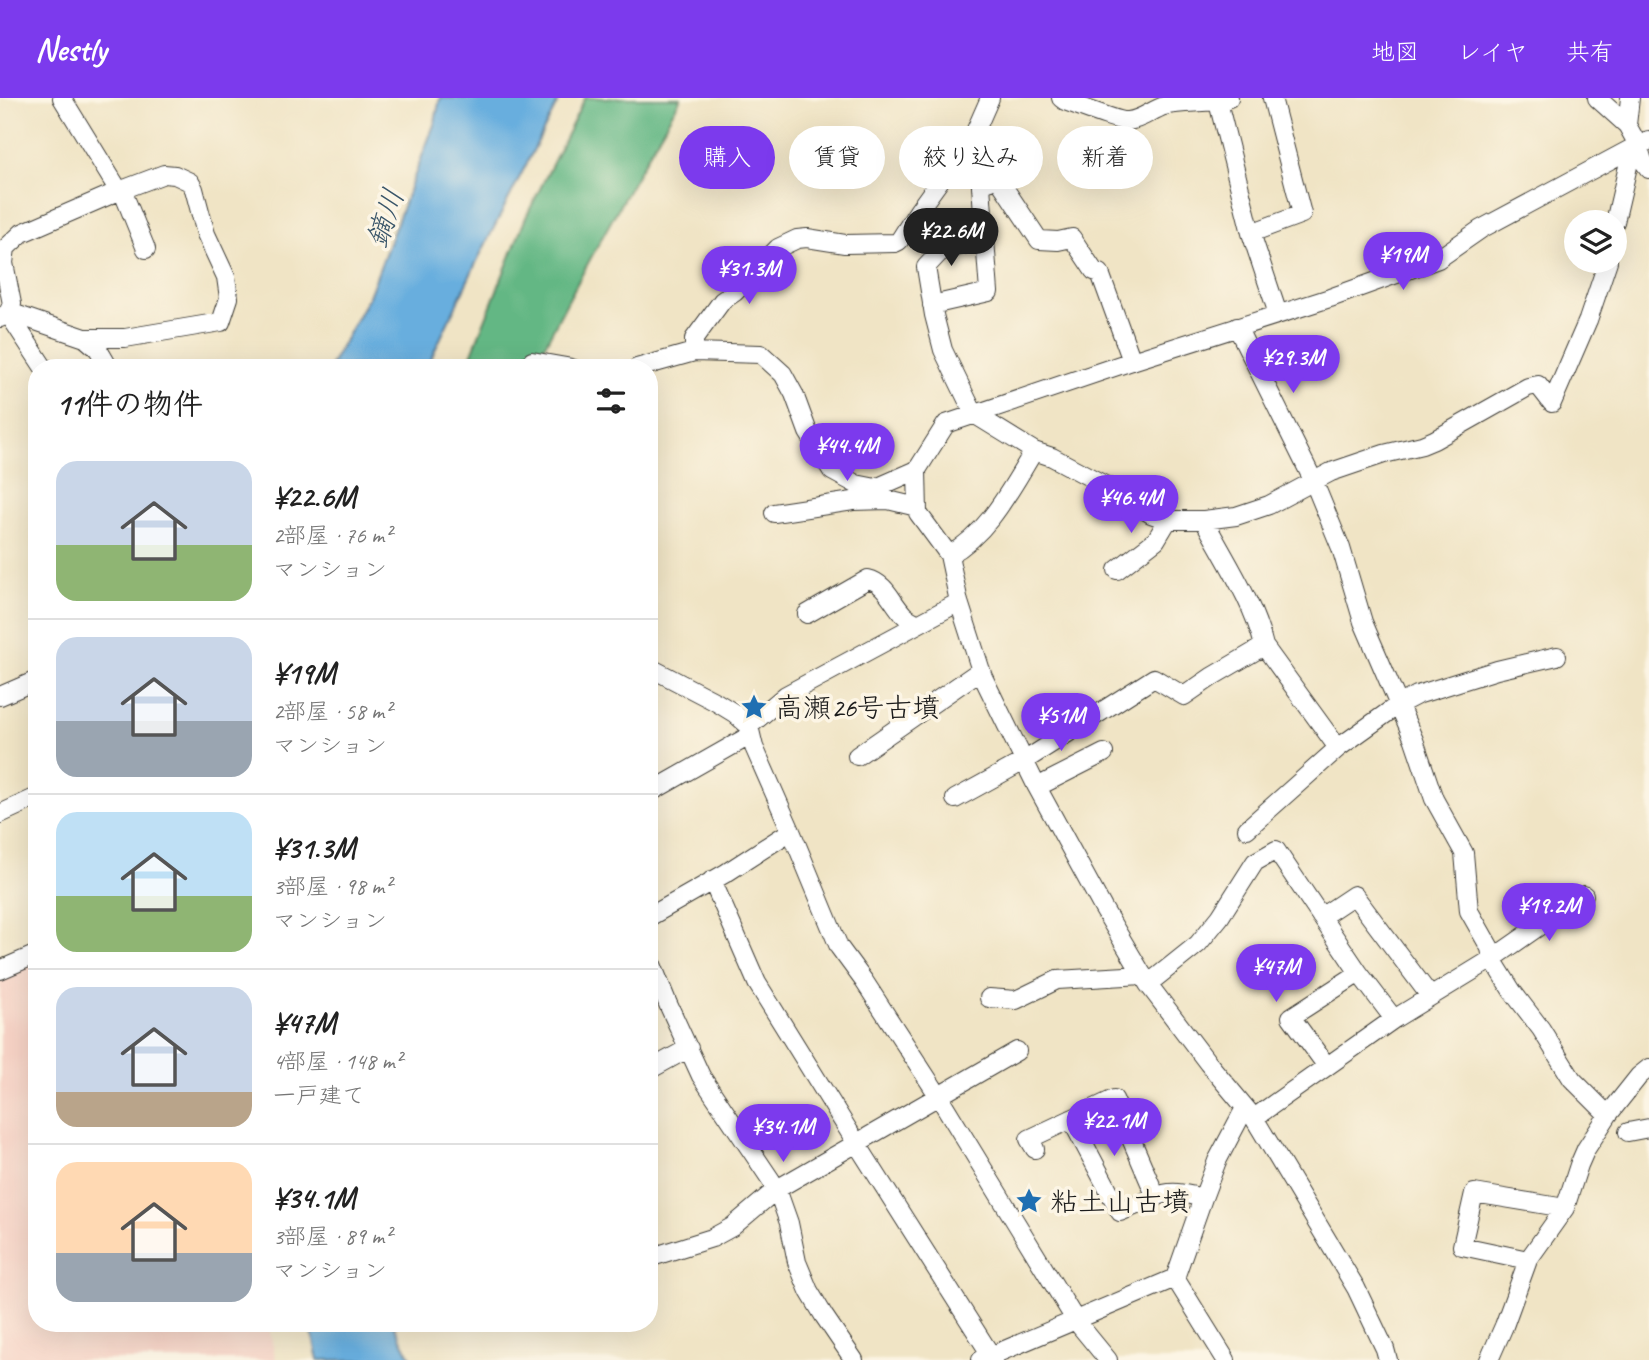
<!DOCTYPE html>
<html lang="ja">
<meta charset="utf-8">
<style>
:root{--surface:#fff;--page:#f2f2f2;--text:#222;--muted:#767676;--line:#e0e0e0;--accent:#7c3aed}
body{margin:0;font-family:Caveat,"Klee One",sans-serif;background:var(--page);color:var(--text);height:100vh;display:flex;flex-direction:column;font-size:26px;white-space:nowrap}
*{box-sizing:border-box;margin:0}
p{font-size:23px;color:var(--muted)}
.icon{flex:none;width:38px;height:38px;fill:none;stroke:currentColor;stroke-width:2;stroke-linecap:round;stroke-linejoin:round}
.map{position:relative;flex:1;overflow:hidden}
.side{position:absolute;left:28px;top:261px;width:630px;height:973px;display:flex;flex-direction:column;background:var(--surface);border-radius:28px;box-shadow:0 7px 28px #0002}
.side>*{flex:none}
.top-card{position:absolute;left:679px;top:28px;width:665px;height:63px;display:flex;gap:14px}
.buttons{position:absolute;left:1564px;top:112px;display:grid;gap:14px}
.buttons a{display:grid;place-items:center;width:63px;height:63px;border-radius:50%;background:var(--surface);box-shadow:0 7px 28px #0002;font-size:35px}
.price{position:absolute;translate:-50% -60px;padding:0 16px;border-radius:24px;background:var(--accent);color:#fff;font-size:23px;line-height:46px;filter:drop-shadow(0 2px 4px #0008)}
.price::after{content:'';position:absolute;left:50%;top:42px;width:21px;height:16px;margin-left:-10px;background:inherit;clip-path:polygon(0 0,100% 0,50% 100%)}
.price.active{background:#222;color:#fff}
ul{padding:0;list-style:none}
li{display:flex;align-items:center;gap:21px;height:175px;padding:0 28px}
li+li{border-top:2px solid var(--line)}
li span{display:grid;place-items:center;flex:none;width:196px;height:140px;border-radius:21px;color:#555}
li>.icon{margin-inline-start:auto}
span .icon{width:84px;height:84px;fill:#fffc;stroke-width:1}
li b{font-size:30px}
h2{display:flex;justify-content:space-between;align-items:center;height:84px;padding:0 28px;font-size:30px}
.tag{padding:0 24px;border-radius:32px;background:var(--surface);box-shadow:0 7px 28px #0002;font-size:24px;line-height:63px}
.tag.active{background:var(--accent);color:#fff}
header{display:flex;align-items:center;gap:42px;box-sizing:border-box;height:98px;padding:0 35px;background:var(--accent);color:#fff}
header strong{font-size:33px}
nav{display:flex;gap:38px;margin-inline-start:auto;font-size:24px}
.map>svg:first-child{display:block}
.built{fill:#f6d2c5}
.forest{fill:#64b784;stroke:#406a50;stroke-width:2}
.water{fill:#67aede;stroke:#42657d;stroke-width:2}
.lines{fill:none;stroke-linecap:round;stroke-linejoin:round}
.minor-casing{stroke:#3c3a35;stroke-width:20}
.minor{stroke:#fff;stroke-width:18}
.labels{text-anchor:middle;dominant-baseline:central;stroke-width:7;stroke-linejoin:round;paint-order:stroke}
.poi-label{font-size:28px;fill:#1c1c1c;stroke:#fcf5e5;text-anchor:start}
.water-label{font-size:30px;font-style:italic;fill:#3a566a;stroke:#fcf5e5}
</style>
<header>
<strong>Nestly</strong>
<nav><a>地図</a><a>レイヤ</a><a>共有</a></nav>
</header>
<div class="map">
<svg width="1649" height="1262" viewBox="0 0 1649 1262">
<rect width="100%" height="100%" fill="#fcf5e5"/>
<filter id="ink" filterUnits="userSpaceOnUse"><feTurbulence type="fractalNoise" baseFrequency=".0143" numOctaves="2"/><feDisplacementMap in="SourceGraphic" scale="14" xChannelSelector="R" yChannelSelector="G"/><feConvolveMatrix kernelMatrix="1 2 1 2 8 2 1 2 1" color-interpolation-filters="sRGB"/></filter>
<filter id="wash" filterUnits="userSpaceOnUse"><feTurbulence type="fractalNoise" baseFrequency=".00686" numOctaves="4" result="noise"/><feDisplacementMap in="SourceGraphic" scale="28" xChannelSelector="R" yChannelSelector="G"/><feGaussianBlur stdDeviation="1.57" result="paint"/><feColorMatrix in="noise" values="0 0 0 0 0 0 0 0 0 0 0 0 0 0 0 0 0 1.4 0 .05"/><feComposite in="paint" operator="in"/></filter>
<g filter="url(#wash)">
<rect width="100%" height="100%" fill="#f0e4c5"/>
<path class="built" d="M37 861V1225H268L276 1262H0V877Z"/>
<path class="forest" d="M585 0H681C630 88 579 178 534 269L466 270 526 119Z"/>
<path class="water" d="M440 0H560L477 163 427 269H330L369 198 435 24Z
M310 1225H393L412 1262H318Z"/>
</g>
<g filter="url(#ink)">
<g class="lines">
<g class="minor-casing">
<path id="minor" d="M62 0 119 93
M990 0 975 34 918 113 924 128 937 145 940 154 926 169 934 217 943 252 974 316 1034 353 1052 359 1112 391 1151 416 1168 422H1204L1236 418 1269 407 1331 374 1384 356 1422 347 1434 342 1528 289 1538 287 1552 305
M1061 0 1065 3C1077 7 1119 24 1128 23 1141 22 1152 12 1164 8 1185 2 1208 7 1229 0
M1597 0 1627 27
M1630 0 1627 27 1638 47 1643 63 1649 71
M1218 4 1251 135 1278 216
M975 34 997 79 1039 142 1058 143 1072 140 1094 173 1100 175 1132 263
M122 92 146 151
M1615 124 1632 51
M1251 135 1302 116 1272 0
M940 154 976 143H984
M932 207 989 194 981 88 997 79
M8 215 44 270
M0 220 8 215 18 217 85 240H125L221 224 229 200 226 179 206 136 194 91 190 84 175 77 164 76 119 93 22 135 6 150 4 165 12 206 8 215
M1237 229 1313 382 1341 450 1363 524 1414 642 1434 701 1464 755 1469 813 1490 850 1492 861 1512 893 1541 931 1572 981 1608 1017
M85 240 98 251 109 270
M694 254V241L722 203 735 194 778 150 797 141 807 140 845 146 895 145 899 143 918 113
M532 263 572 270
M637 270 694 254 761 256 783 276 794 296 808 334 832 373 856 386 876 390 917 372 946 326 1132 263 1330 200 1438 161 1481 131 1638 47 1649 43
M1552 305 1588 222 1608 163
M917 372 918 415 949 457 959 504 983 579 1037 689 1103 810 1148 886 1208 965 1254 1020 1356 1190 1385 1251 1388 1262
M774 415 853 403 888 402 917 409
M949 457C989 435 1011 390 1034 353
M1117 472 1156 442 1168 422
M807 516 868 481C886 485 892 505 904 517 908 521 913 523 918 526
M649 569 716 604 734 615 749 628 754 649 791 733 839 849 864 883 938 997 1076 1223 1108 1262
M0 598 37 582
M749 628 786 597 959 504
M1338 650 1398 607 1417 597 1497 572 1557 558
M857 658 981 572
M1037 689 1104 655
M649 695 751 637
M955 701 1024 663 1154 580 1184 598 1213 578 1264 548C1253 503 1225 462 1204 422
M0 716 37 699
M1247 731 1338 650 1264 548
M712 782 757 885 857 1046 994 1262
M649 819 726 775 791 733
M1321 819 1354 797 1430 898
M649 859 668 906 701 978 777 1091 789 1125 797 1164 809 1193 824 1218 854 1262
M0 872 37 856
M1148 886 1198 846 1220 819 1255 764 1276 752 1359 875 1394 921
M989 900 1016 902 1057 882 1143 877
M1326 967 1291 919 1359 875
M649 972 689 950
M1254 1020 1394 921 1492 861 1584 797
M1071 1021 1120 1114 1156 1099
M1628 1034 1649 1030
M1035 1051 1029 1041 1114 1001 1156 1099C1171 1091 1187 1096 1203 1100
M649 1162 655 1158 712 1140 732 1129 777 1091 1017 953
M1528 1162 1462 1148 1474 1095 1565 1110
M981 1262 1175 1180
M1226 1262 1175 1180 1203 1100 1217 1063 1245 1010
M1489 1262 1504 1228 1528 1162 1565 1110 1579 1067 1586 1051 1608 1017 1639 978 1649 970"/>
</g>
<use href="#minor" class="minor"/>
</g>
</g>
<defs>
<g id="sight-bare" transform="scale(2.1)"><path d="M0-6L1.8-2.2L6-1.7L2.9 1.2L3.7 5.4L0 3.3L-3.7 5.4L-2.9 1.2L-6-1.7L-1.8-2.2Z" fill="#1f6fb2" stroke="#fcf5e5" stroke-width="2.5" paint-order="stroke"/></g>
</defs>
<g fill-rule="evenodd">
<use href="#sight-bare" x="754" y="609"/>
<use href="#sight-bare" x="1029" y="1103"/>
</g>
<g class="labels">
<g class="poi-label">
<text x="775" y="609">高瀬26号古墳</text>
<text x="1050" y="1103">粘土山古墳</text>
</g>
<g class="water-label">
<text transform="translate(385 120) rotate(-71)">鏑川</text>
</g>
</g>
</svg>
<div class="buttons">
<a><svg class="icon" aria-label="layers" viewBox="0 0 24 24"><path d="M12 4l9 5-9 5-9-5zM3 14l9 5 9-5"/></svg></a>
</div>
<b class="price active" style="left:951px;top:170px">¥22.6M</b>
<b class="price" style="left:1403px;top:194px">¥19M</b>
<b class="price" style="left:749px;top:208px">¥31.3M</b>
<b class="price" style="left:1293px;top:297px">¥29.3M</b>
<b class="price" style="left:847px;top:385px">¥44.4M</b>
<b class="price" style="left:1131px;top:437px">¥46.4M</b>
<b class="price" style="left:1061px;top:655px">¥51M</b>
<b class="price" style="left:1549px;top:845px">¥19.2M</b>
<b class="price" style="left:1276px;top:906px">¥47M</b>
<b class="price" style="left:1114px;top:1060px">¥22.1M</b>
<b class="price" style="left:783px;top:1066px">¥34.1M</b>
<div class="top-card">
<a class="tag active">購入</a>
<a class="tag">賃貸</a>
<a class="tag">絞り込み</a>
<a class="tag">新着</a>
</div>
<section class="side">
<h2>11件の物件<svg class="icon" aria-label="filters" viewBox="0 0 24 24"><path d="M4 7h16M4 17h16"/><circle cx="9" cy="7" r="2"/><circle cx="15" cy="17" r="2"/></svg></h2>
<ul>
<li><span style="background:linear-gradient(#c9d6e8 60%,#8fb573 0)"><svg class="icon" aria-label="home" viewBox="0 0 24 24"><path d="M3 11l9-7 9 7M6 9v11h12V9"/></svg></span><div><b>¥22.6M</b><p>2部屋 · 76 m²</p><p>マンション</p></div></li>
<li><span style="background:linear-gradient(#c9d6e8 60%,#9aa5b1 0)"><svg class="icon" aria-label="home" viewBox="0 0 24 24"><path d="M3 11l9-7 9 7M6 9v11h12V9"/></svg></span><div><b>¥19M</b><p>2部屋 · 58 m²</p><p>マンション</p></div></li>
<li><span style="background:linear-gradient(#bfe0f5 60%,#8fb573 0)"><svg class="icon" aria-label="home" viewBox="0 0 24 24"><path d="M3 11l9-7 9 7M6 9v11h12V9"/></svg></span><div><b>¥31.3M</b><p>3部屋 · 98 m²</p><p>マンション</p></div></li>
<li><span style="background:linear-gradient(#c9d6e8 75%,#b9a48a 0)"><svg class="icon" aria-label="home" viewBox="0 0 24 24"><path d="M3 11l9-7 9 7M6 9v11h12V9"/></svg></span><div><b>¥47M</b><p>4部屋 · 148 m²</p><p>一戸建て</p></div></li>
<li><span style="background:linear-gradient(#ffd9b3 65%,#9aa5b1 0)"><svg class="icon" aria-label="home" viewBox="0 0 24 24"><path d="M3 11l9-7 9 7M6 9v11h12V9"/></svg></span><div><b>¥34.1M</b><p>3部屋 · 89 m²</p><p>マンション</p></div></li>
</ul>
</section>
</div>
